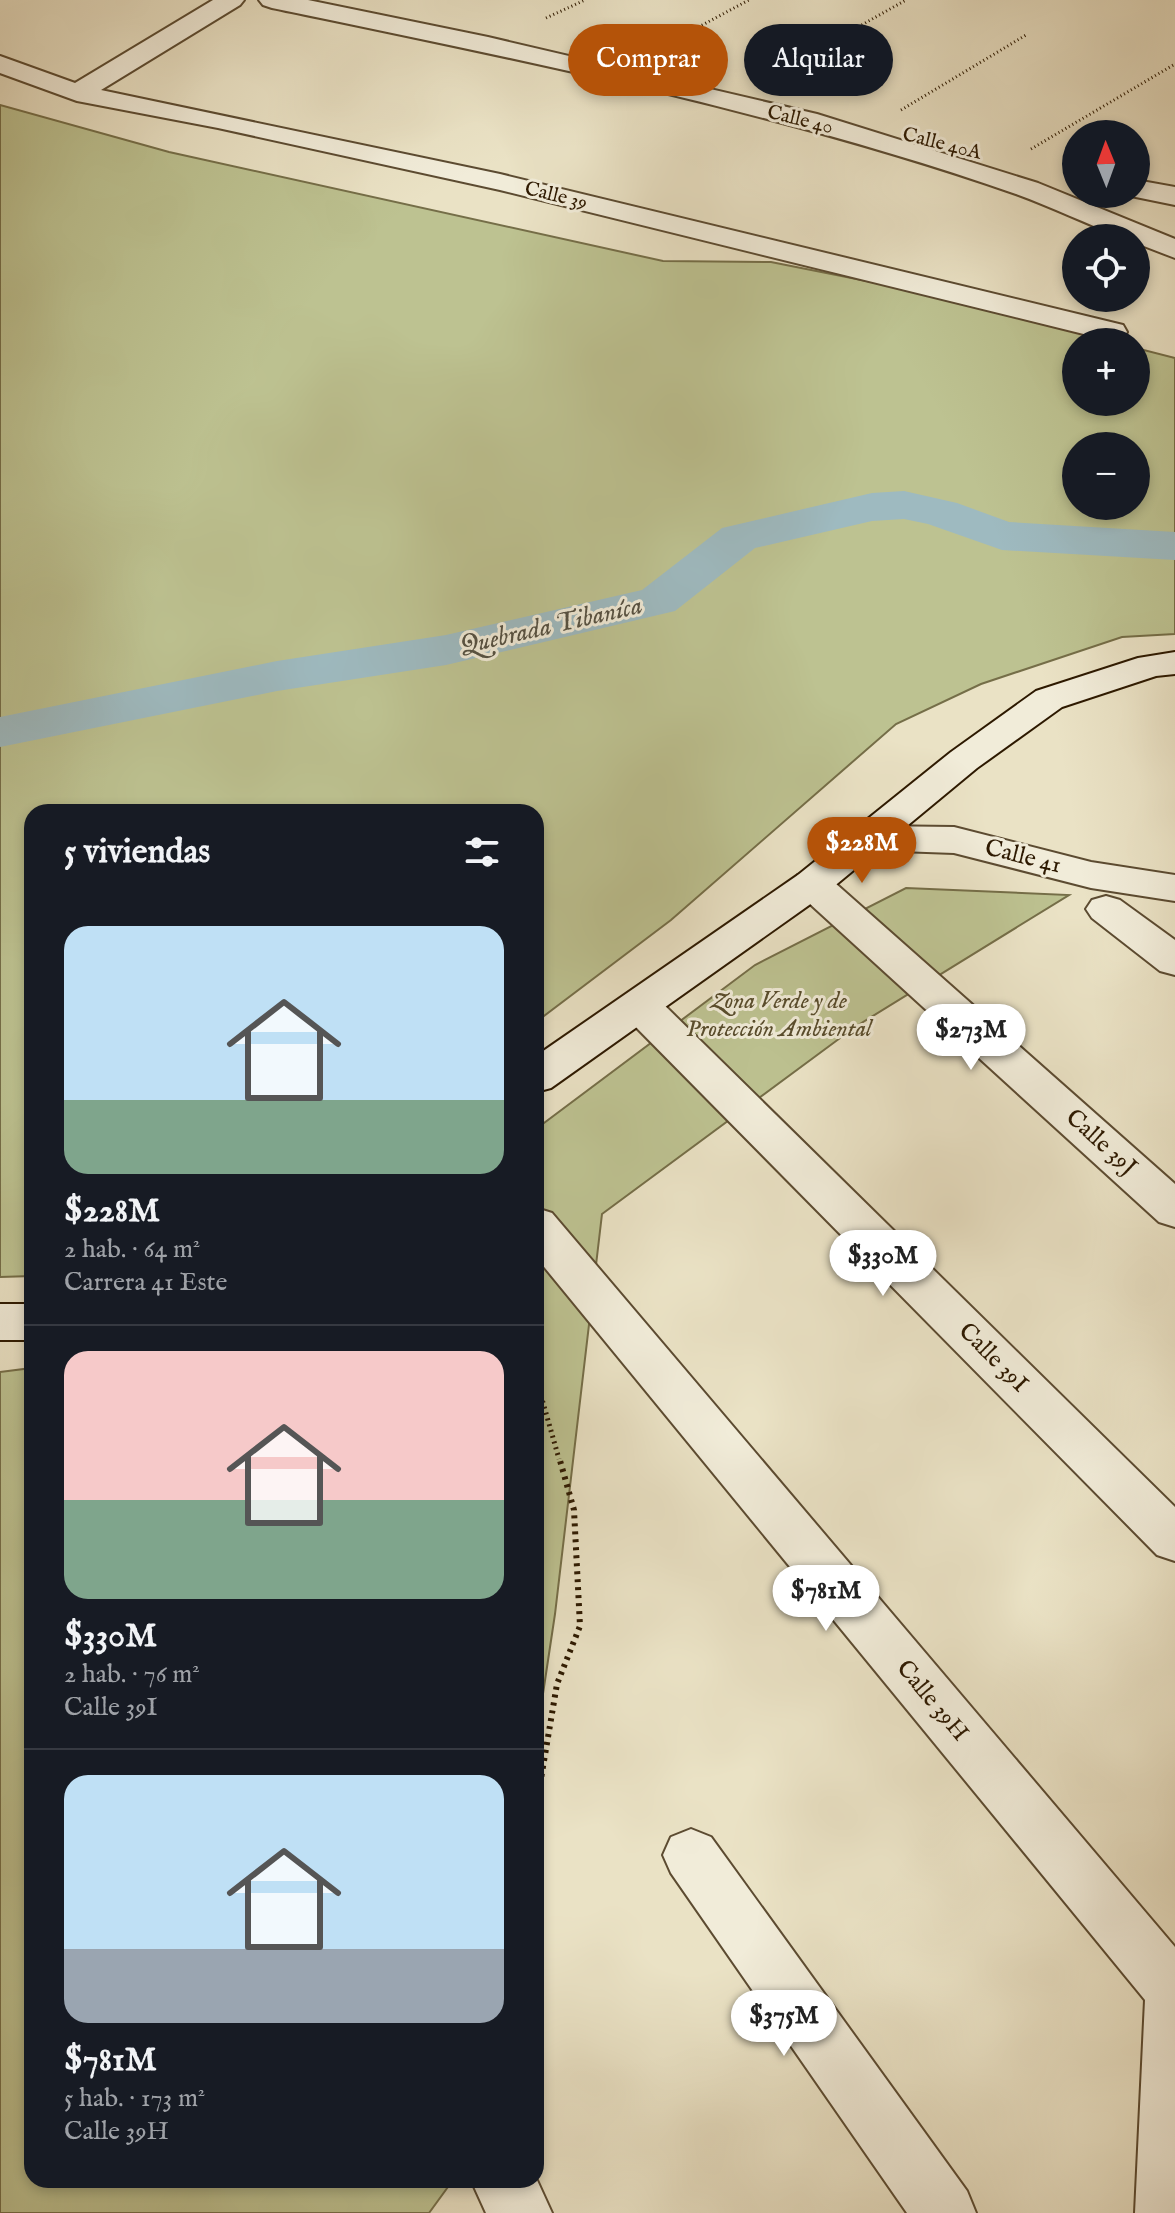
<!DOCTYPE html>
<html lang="es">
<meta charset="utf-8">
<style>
:root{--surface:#171b24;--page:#20242c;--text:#f1f3f6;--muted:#9ea1a6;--line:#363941;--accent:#b45309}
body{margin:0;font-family:"IM FELL English",serif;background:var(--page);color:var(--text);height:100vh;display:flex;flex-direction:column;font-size:30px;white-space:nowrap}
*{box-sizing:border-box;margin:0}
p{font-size:26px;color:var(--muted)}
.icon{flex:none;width:44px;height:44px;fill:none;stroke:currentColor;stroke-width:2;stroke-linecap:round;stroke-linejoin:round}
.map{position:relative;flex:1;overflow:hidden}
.side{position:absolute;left:24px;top:804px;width:520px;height:1384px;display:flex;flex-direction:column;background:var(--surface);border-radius:24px;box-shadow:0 4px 12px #0003}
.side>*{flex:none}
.banner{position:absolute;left:568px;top:24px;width:486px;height:72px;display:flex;gap:16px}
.needle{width:52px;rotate:359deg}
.fabs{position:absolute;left:1062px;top:120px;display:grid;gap:16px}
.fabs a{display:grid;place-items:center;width:88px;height:88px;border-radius:50%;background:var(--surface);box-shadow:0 4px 12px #0003;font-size:40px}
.price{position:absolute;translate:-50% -68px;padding:0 18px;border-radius:28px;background:#fff;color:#222;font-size:26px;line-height:52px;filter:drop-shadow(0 2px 4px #0008)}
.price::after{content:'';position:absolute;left:50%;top:48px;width:24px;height:18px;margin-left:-12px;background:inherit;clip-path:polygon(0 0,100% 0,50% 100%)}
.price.on{background:var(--accent);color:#fff}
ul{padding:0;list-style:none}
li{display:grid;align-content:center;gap:16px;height:424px;padding:0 40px}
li+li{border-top:2px solid var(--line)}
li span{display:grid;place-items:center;height:248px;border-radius:24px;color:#555}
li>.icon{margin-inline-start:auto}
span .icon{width:144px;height:144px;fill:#fffc;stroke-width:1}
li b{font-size:34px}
h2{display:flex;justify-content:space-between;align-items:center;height:96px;padding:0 40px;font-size:34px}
.chip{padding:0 28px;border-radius:36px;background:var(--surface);box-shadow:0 4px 12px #0003;font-size:28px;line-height:72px}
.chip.on{background:var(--accent);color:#fff}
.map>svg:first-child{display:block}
.green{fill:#bdc291;stroke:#756e48;stroke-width:2;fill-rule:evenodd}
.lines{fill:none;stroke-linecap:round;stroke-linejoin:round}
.canal{fill:#9ebac0;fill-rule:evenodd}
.street-casing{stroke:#5c4b31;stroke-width:4}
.secondary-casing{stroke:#2d1900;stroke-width:4}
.path-far2{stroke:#2d1900;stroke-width:3;stroke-dasharray:1 3;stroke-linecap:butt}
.path-far1{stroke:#2d1900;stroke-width:5;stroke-dasharray:2 4;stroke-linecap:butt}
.path{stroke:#2d1900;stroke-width:6;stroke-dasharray:3 5;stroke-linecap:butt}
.street{fill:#f1ecd9;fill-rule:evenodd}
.secondary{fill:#f1ecd9;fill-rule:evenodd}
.labels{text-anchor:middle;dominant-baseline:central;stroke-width:6;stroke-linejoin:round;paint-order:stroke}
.far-street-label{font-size:20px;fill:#2d1900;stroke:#f1ecd9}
.street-label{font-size:24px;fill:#2d1900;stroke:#f1ecd9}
.park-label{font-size:24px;font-style:italic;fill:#584c2c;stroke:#f1ecd9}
.water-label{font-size:26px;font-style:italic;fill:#555143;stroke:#f1ecd9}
</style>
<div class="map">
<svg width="1175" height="2213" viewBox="0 0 1175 2213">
<rect width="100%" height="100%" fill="#eae2c5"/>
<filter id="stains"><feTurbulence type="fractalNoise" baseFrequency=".0025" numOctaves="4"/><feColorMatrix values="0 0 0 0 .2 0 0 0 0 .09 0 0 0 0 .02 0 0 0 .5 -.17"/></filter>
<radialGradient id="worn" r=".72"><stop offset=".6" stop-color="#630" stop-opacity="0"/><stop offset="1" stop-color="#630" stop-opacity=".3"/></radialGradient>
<path class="green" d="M0 105 169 152 663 261 771 262 967 301 1115 342H1076V402H1136V348L1175 358V634L1122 637 981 684 896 724 671 920 536 1022V812H32V1276L0 1277ZM1076 446H1136V506H1076Z
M906 888 1069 895 855 1027 602 1214 555 1614 536 1740V1129L755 965Z
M32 1368V2180H453L429 2213H0V1372Z"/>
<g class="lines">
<path class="canal" d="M904 491 957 503 1009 522 1175 532V560L1002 550 928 524 904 519 872 521 755 548 675 611 446 665 277 691 0 747V717L277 661 446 635 642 590 722 528 872 493Z"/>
<g class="street-casing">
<path id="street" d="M213 0H244L240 5 101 90 500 174 1123 325 1127 332 1123 339 1112 341 500 190 218 128 77 101 0 73V56L75 83Z
M259 0H308L488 37 817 114 1038 183 1175 239V258L1136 243V238H1123C1087 224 1052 207 1016 194 774 110 522 60 272 8L263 5Z
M1136 180 1175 187V205L1126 195 1136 194Z
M871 826 954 827 1091 862 1175 875V901L1091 888 954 853 871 850 857 847 851 838 857 829Z
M812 871 826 875 1175 1184V1227L1159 1222 798 893 792 884 798 875Z
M1106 896 1120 900 1175 940V975L1160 971 1092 918 1086 909 1092 900Z
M640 992 655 996 1175 1507V1561L1157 1555 625 1016 619 1006 625 996Z
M536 1208 552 1213 1175 1947V2213H1135L1145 2000 536 1257Z
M691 1829 711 1837 967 2191 976 2213H907L671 1873 663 1855 671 1837Z
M536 2178 552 2213H486L471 2180Z"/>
</g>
<g class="secondary-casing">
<path id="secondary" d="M1175 652V674L1156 676 1062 707 977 768 826 893 551 1088 536 1092V1056L798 875 951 752 1036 691 1138 658Z
M0 1304H32V1340H0Z"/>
</g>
<path class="path-far2" d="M546 18 585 0
M663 46 749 0
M778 72 906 0
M901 110 1026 35
M1031 149 1175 64"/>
<path class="path-far1" d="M536 1378 559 1459"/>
<path class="path" d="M536 1808 557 1684 580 1626 574 1510 559 1457"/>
<use href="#street" class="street"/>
<use href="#secondary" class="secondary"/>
</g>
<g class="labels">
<g class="far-street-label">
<text transform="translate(800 120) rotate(14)">Calle 40</text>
<text transform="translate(942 144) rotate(14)">Calle 40A</text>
<text transform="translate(556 196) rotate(14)">Calle 39</text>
</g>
<g class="street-label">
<text transform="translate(1023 857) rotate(14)">Calle 41</text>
<text transform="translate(1101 1143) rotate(42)">Calle 39J</text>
<text transform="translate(993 1358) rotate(45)">Calle 39I</text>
<text transform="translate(932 1701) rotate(50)">Calle 39H</text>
</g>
<g class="park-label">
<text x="779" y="1001">Zona Verde y de<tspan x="779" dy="28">Protección Ambiental</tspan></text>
</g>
<g class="water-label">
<text transform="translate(551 626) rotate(-13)">Quebrada Tibaníca</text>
</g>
</g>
<rect width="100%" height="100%" filter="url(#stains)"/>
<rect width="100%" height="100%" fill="url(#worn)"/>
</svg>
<div class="fabs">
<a><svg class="needle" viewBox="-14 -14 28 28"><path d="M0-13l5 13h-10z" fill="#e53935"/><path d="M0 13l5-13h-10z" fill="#9ea1a6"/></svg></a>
<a><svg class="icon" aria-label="locate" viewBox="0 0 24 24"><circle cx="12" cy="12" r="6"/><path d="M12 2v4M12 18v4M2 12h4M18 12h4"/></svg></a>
<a>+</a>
<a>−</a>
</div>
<b class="price on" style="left:862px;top:885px">$228M</b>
<b class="price" style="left:971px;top:1072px">$273M</b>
<b class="price" style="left:883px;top:1298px">$330M</b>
<b class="price" style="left:826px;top:1633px">$781M</b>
<b class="price" style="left:784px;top:2058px">$375M</b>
<div class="banner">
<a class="chip on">Comprar</a>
<a class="chip">Alquilar</a>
</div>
<section class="side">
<h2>5 viviendas<svg class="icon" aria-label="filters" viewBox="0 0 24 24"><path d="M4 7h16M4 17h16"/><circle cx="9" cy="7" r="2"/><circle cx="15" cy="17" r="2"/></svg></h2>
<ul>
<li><span style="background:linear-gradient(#bfe0f5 70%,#7fa58c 0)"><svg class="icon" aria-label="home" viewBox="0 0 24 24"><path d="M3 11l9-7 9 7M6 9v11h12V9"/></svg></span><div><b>$228M</b><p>2 hab. · 64 m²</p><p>Carrera 41 Este</p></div></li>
<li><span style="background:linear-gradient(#f6c9c9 60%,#7fa58c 0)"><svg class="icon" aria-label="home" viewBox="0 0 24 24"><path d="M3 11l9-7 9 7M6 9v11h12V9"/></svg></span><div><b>$330M</b><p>2 hab. · 76 m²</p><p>Calle 39I</p></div></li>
<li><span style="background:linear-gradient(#bfe0f5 70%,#9aa5b1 0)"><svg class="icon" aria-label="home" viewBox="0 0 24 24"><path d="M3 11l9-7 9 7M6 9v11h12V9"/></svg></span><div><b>$781M</b><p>5 hab. · 173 m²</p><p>Calle 39H</p></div></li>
</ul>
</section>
</div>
